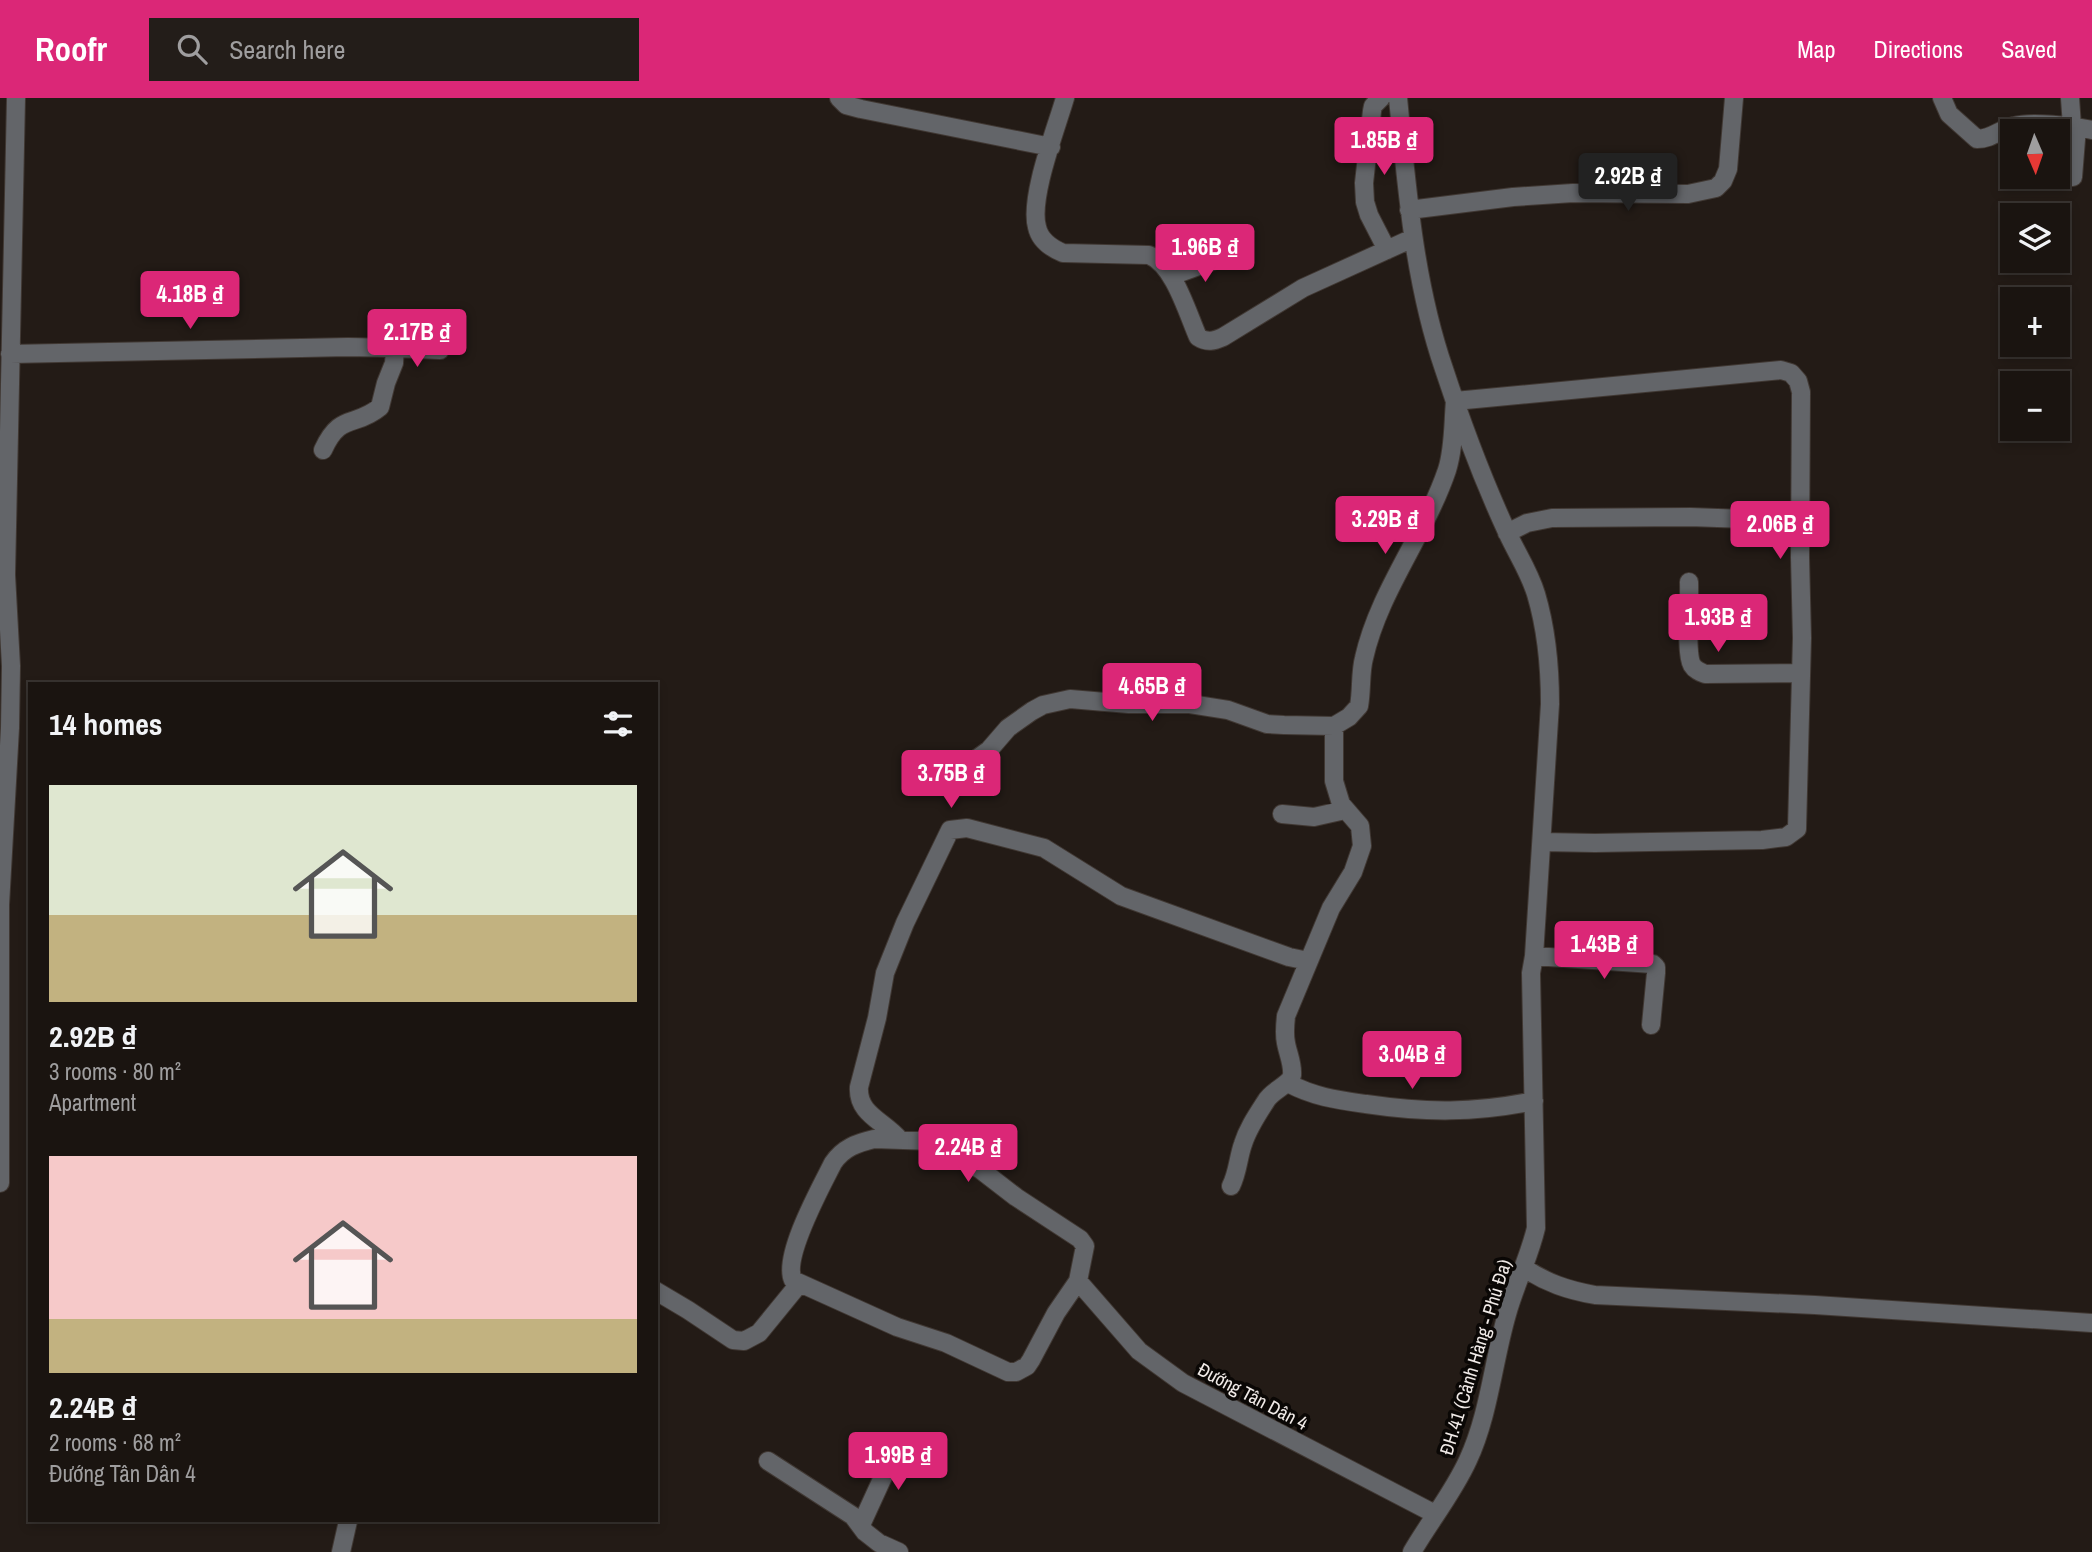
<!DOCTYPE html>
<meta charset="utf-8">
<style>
:root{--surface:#1a1410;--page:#231d19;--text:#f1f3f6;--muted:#9f9e9f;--line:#383330;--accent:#db2777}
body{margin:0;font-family:"Archivo Narrow",sans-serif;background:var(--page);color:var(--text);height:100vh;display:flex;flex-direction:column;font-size:26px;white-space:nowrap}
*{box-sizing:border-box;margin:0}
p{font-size:23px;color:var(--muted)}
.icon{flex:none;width:38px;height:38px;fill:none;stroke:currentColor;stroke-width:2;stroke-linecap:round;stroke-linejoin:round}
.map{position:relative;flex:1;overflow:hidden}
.details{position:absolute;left:28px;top:584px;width:630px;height:840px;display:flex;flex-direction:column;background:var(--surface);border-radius:0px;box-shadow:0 4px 10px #0003,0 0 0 2px var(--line)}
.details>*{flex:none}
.needle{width:46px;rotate:178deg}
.fabs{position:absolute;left:2000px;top:21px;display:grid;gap:14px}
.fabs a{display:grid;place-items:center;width:70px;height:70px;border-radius:0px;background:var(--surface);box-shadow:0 4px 10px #0003,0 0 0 2px var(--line);font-size:35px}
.price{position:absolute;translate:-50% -60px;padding:0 16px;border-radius:7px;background:var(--accent);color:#fff;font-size:23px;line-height:46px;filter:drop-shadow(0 2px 4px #0008)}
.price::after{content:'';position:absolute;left:50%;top:42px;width:21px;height:16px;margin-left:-10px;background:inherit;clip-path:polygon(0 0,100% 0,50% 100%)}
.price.on{background:#222;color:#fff}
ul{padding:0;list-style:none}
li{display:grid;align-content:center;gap:14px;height:371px;padding:0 21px}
li span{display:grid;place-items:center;height:217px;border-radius:0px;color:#555}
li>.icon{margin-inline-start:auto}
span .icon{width:126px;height:126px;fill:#fffc;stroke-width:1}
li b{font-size:30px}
h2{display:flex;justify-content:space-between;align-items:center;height:84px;padding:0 21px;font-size:30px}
header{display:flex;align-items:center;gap:42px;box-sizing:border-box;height:98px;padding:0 35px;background:var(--accent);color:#fff}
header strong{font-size:33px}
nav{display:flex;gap:38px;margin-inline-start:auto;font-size:24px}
.search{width:490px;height:63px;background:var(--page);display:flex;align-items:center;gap:18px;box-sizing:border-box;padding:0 24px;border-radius:0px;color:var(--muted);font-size:26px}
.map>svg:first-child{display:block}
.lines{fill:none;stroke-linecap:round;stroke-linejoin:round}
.minor-casing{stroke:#403833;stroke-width:20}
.minor{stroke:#636569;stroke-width:18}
.labels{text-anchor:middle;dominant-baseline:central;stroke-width:7;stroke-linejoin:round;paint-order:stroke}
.street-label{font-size:19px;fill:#f0eae7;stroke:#0a0705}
</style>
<header>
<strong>Roofr</strong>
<div class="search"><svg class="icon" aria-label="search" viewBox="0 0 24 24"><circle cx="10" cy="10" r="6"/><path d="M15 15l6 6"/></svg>Search here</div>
<nav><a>Map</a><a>Directions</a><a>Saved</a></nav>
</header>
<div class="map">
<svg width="2092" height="1454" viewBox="0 0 2092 1454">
<rect width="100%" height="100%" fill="#231b16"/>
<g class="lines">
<g class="minor-casing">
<path id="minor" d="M839 0 846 7 861 11 1051 49
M1065 0C1056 31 1029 100 1037 129 1040 143 1051 150 1063 155L1149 157C1174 167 1187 214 1198 239 1207 245 1214 243 1223 239L1303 190 1413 140
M1381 0 1373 8 1372 13 1364 85 1365 104 1369 117 1387 152
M1398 0C1407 91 1414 184 1444 271 1462 326 1483 382 1507 434 1517 456 1529 473 1536 496 1547 533 1550 569 1550 606L1534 858 1531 875 1536 1130C1529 1160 1515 1187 1507 1216 1493 1264 1489 1317 1468 1362 1453 1395 1430 1423 1412 1454
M1942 0 1949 16 1977 41C1992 41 2000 31 2014 28 2031 23 2074 28 2092 32
M2070 0 2072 28
M2073 79 2077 29
M1409 112 1513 99 1573 95 1688 96 1716 90 1723 83 1728 71 1734 0
M1171 178 1226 158
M395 250 440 252
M10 256 348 249 395 250 394 265 386 285 380 309C355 330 340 314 323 352
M1507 435 1527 425 1552 420 1690 419 1800 423
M1689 484C1690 503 1685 554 1692 567 1695 572 1700 574 1705 576L1800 575
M975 662 989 652 1008 630 1032 613 1043 607 1070 601 1129 606H1190L1228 612 1267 626 1284 627 1334 628 1349 619 1359 608C1362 592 1360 575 1364 560 1379 493 1425 437 1447 372 1454 350 1453 325 1455 303L1781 272 1791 275 1798 283 1801 294 1800 459 1802 540 1797 731 1786 739 1762 742 1595 745 1542 744
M1282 716 1314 719 1345 712
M1534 858 1653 866 1656 869V875L1651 927
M1288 985C1314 999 1338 1002 1366 1006 1427 1015 1474 1015 1534 1003
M874 1041 933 1043 981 1072 1016 1099 1080 1141 1085 1148 1078 1183 1056 1215 1031 1262 1027 1268 1016 1274H1008L946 1245 897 1229 793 1182C782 1159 821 1089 833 1065 843 1050 857 1045 874 1041Z
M899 1041C884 1023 857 1016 859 989L877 920 885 875 905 825 950 732 967 730 1044 750 1121 798 1289 859 1308 863
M0 1085V807L10 630 11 568 6 477 16 0
M1231 1088C1238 1074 1238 1060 1243 1046 1248 1030 1257 1017 1266 1003 1272 992 1290 987 1292 977 1293 966 1288 956 1286 945 1284 936 1285 927 1286 918L1331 810 1353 774 1362 748 1360 728 1341 706 1334 683V628
M1524 1170C1547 1185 1567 1192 1595 1197L1815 1207 2092 1225
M1078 1183 1139 1253 1183 1285 1435 1416
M656 1193 688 1212 733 1242 744 1243 759 1235 799 1186
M768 1363 853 1418 865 1434 879 1445 899 1454
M861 1427 899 1344
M341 1454 348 1423"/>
</g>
<use href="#minor" class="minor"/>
</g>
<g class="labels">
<g class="street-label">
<text transform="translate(1475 1259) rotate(-73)">ĐH.41 (Cảnh Hàng - Phú Đa)</text>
<text transform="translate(1253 1298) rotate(28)">Đướng Tân Dân 4</text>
</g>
</g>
</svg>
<div class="fabs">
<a><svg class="needle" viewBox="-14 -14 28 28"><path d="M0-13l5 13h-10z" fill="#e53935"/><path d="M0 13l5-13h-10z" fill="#9f9e9f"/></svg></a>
<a><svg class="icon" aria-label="layers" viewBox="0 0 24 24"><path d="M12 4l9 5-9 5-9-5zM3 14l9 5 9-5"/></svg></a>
<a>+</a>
<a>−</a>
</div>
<b class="price" style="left:1384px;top:79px">1.85B ₫</b>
<b class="price on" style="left:1628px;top:115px">2.92B ₫</b>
<b class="price" style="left:1205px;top:186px">1.96B ₫</b>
<b class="price" style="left:190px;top:233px">4.18B ₫</b>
<b class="price" style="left:417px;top:271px">2.17B ₫</b>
<b class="price" style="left:1385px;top:458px">3.29B ₫</b>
<b class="price" style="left:1780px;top:463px">2.06B ₫</b>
<b class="price" style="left:1718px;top:556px">1.93B ₫</b>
<b class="price" style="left:1152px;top:625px">4.65B ₫</b>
<b class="price" style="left:951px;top:712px">3.75B ₫</b>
<b class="price" style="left:1604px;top:883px">1.43B ₫</b>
<b class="price" style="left:1412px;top:993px">3.04B ₫</b>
<b class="price" style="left:968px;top:1086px">2.24B ₫</b>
<b class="price" style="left:898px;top:1394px">1.99B ₫</b>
<section class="details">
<h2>14 homes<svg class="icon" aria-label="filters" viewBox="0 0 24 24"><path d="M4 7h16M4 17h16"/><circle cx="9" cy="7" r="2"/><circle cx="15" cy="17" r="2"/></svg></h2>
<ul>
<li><span style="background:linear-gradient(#dfe7d0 60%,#c2b280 0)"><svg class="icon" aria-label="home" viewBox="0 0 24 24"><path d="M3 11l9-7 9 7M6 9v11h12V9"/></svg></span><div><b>2.92B ₫</b><p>3 rooms · 80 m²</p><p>Apartment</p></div></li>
<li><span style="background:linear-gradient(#f6c9c9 75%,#c2b280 0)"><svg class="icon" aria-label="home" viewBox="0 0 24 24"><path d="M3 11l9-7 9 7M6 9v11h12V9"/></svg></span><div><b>2.24B ₫</b><p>2 rooms · 68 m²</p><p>Đướng Tân Dân 4</p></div></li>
</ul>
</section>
</div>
